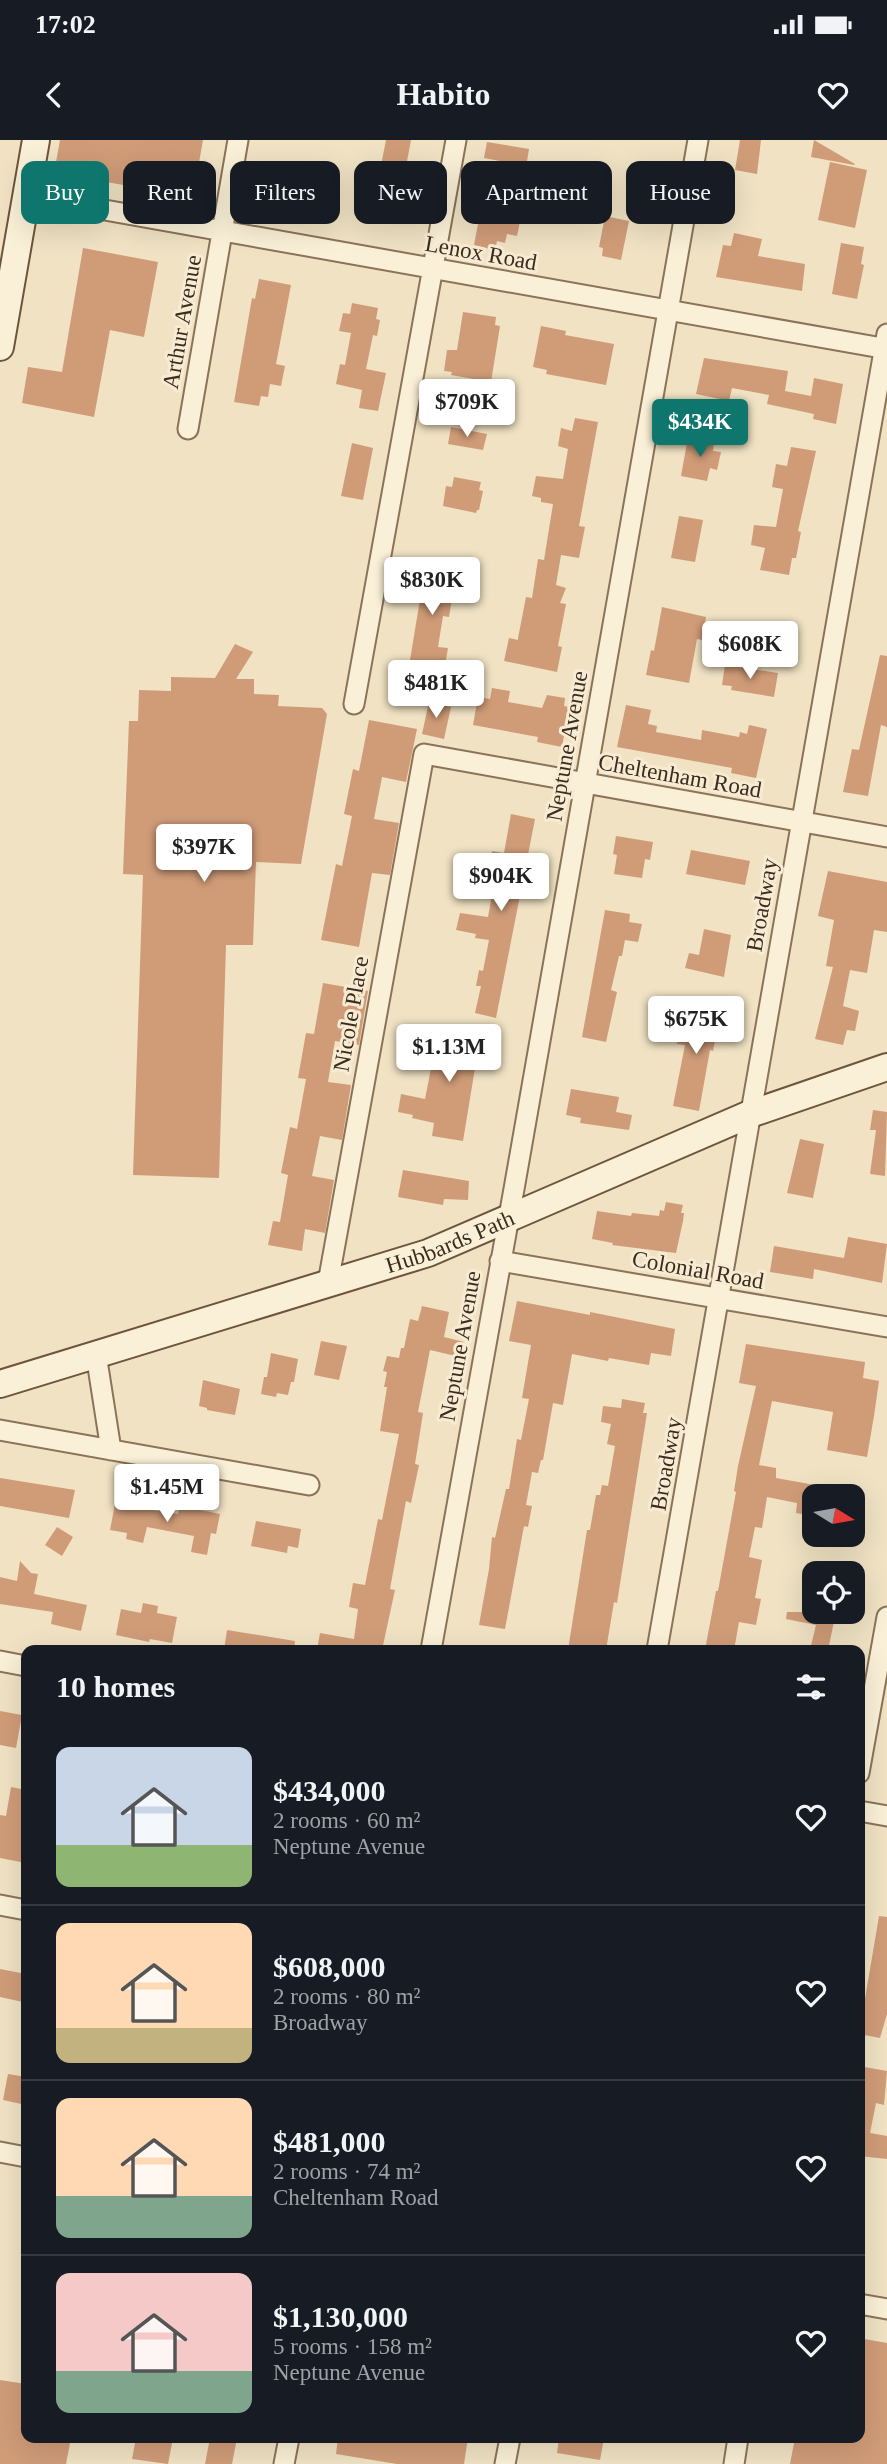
<!DOCTYPE html>
<meta charset="utf-8">
<style>
:root{--surface:#171b24;--page:#20242c;--text:#f1f3f6;--muted:#9ea1a6;--line:#363941;--accent:#0f766e}
body{margin:0;font-family:Georgia,serif;background:var(--page);color:var(--text);height:100vh;display:flex;flex-direction:column;font-size:26px;white-space:nowrap}
*{box-sizing:border-box;margin:0}
p{font-size:23px;color:var(--muted)}
.icon{flex:none;width:38px;height:38px;fill:none;stroke:currentColor;stroke-width:2;stroke-linecap:round;stroke-linejoin:round}
.map{position:relative;flex:1;overflow:hidden}
.details{position:absolute;left:21px;top:1505px;width:844px;height:798px;display:flex;flex-direction:column;background:var(--surface);border-radius:14px;box-shadow:0 7px 28px #0002}
.details>*{flex:none}
.hud{position:absolute;left:21px;top:21px;width:845px;height:63px;display:flex;gap:14px}
.needle{width:46px;rotate:101deg}
.controls{position:absolute;left:802px;top:1344px;display:grid;gap:14px}
.controls a{display:grid;place-items:center;width:63px;height:63px;border-radius:14px;background:var(--surface);box-shadow:0 7px 28px #0002;font-size:35px}
.price{position:absolute;translate:-50% -60px;padding:0 16px;border-radius:7px;background:#fff;color:#222;font-size:23px;line-height:46px;filter:drop-shadow(0 2px 4px #0008)}
.price::after{content:'';position:absolute;left:50%;top:42px;width:21px;height:16px;margin-left:-10px;background:inherit;clip-path:polygon(0 0,100% 0,50% 100%)}
.price.current{background:var(--accent);color:#fff}
ul{padding:0;list-style:none}
li{display:flex;align-items:center;gap:21px;height:175px;padding:0 35px}
li+li{border-top:2px solid var(--line)}
li span{display:grid;place-items:center;flex:none;width:196px;height:140px;border-radius:14px;color:#555}
li>.icon{margin-inline-start:auto}
span .icon{width:84px;height:84px;fill:#fffc;stroke-width:1}
li b{font-size:30px}
h2{display:flex;justify-content:space-between;align-items:center;height:84px;padding:0 35px;font-size:30px}
.pill{padding:0 24px;border-radius:14px;background:var(--surface);box-shadow:0 7px 28px #0002;font-size:24px;line-height:63px}
.pill.current{background:var(--accent);color:#fff}
.status{display:flex;justify-content:space-between;align-items:center;height:49px;padding:0 35px;background:var(--surface);direction:ltr}
.status svg{height:19px;fill:currentColor}
header{display:flex;justify-content:space-between;align-items:center;height:91px;padding:0 35px;background:var(--surface);font-size:32px;font-weight:700}
.map>svg:first-child{display:block}
.building{fill:#d09c78}
.lines{fill:none;stroke-linecap:round;stroke-linejoin:round}
.street-casing{stroke:#8b7359;stroke-width:23}
.secondary-casing{stroke:#6d543c;stroke-width:30}
.street{stroke:#faf0d7;stroke-width:19}
.secondary{stroke:#faf0d7;stroke-width:26}
.labels{text-anchor:middle;dominant-baseline:central;stroke-width:6;stroke-linejoin:round;paint-order:stroke}
.street-label{font-size:23px;fill:#3b2c1e;stroke:#f7ecd3}
</style>
<div class="status"><b>17:02</b><svg viewBox="0 0 49 12"><path d="M0 12V9h3v3zM5 12V6h3v6zM10 12V3h3v9zM15 12V0h3v12zM26 1h20v11H26zM47 4h2v5h-2z"/></svg></div>
<header><svg class="icon" aria-label="back" viewBox="0 0 24 24"><path d="M15 5l-7 7 7 7"/></svg>Habito<svg class="icon" aria-label="heart" viewBox="0 0 24 24"><path d="M12 20l-8-8c-3-5 5-10 8-4 3-6 11-1 8 4z"/></svg></header>
<div class="map">
<svg width="887" height="2324" viewBox="0 0 887 2324">
<rect width="100%" height="100%" fill="#f0e2c3"/>
<path class="building" d="M60 0H203L193 57 54 33Z
M386 0H411L397 75 377 71V67L373 66Z
M740 0H761L757 34 735 30Z
M814 0 855 24 854 25 811 17Z
M487 2 529 9 525 33 503 29 505 22 484 18Z
M830 22 867 30 855 88 818 80Z
M270 31 294 35 292 46 312 50 308 68 265 60Z
M516 36 534 40 526 66 510 62Z
M498 62 523 67 517 96 507 94 505 103 497 101 495 110 474 105 480 73 495 75Z
M605 76 629 81 621 120 602 116 603 108 599 107Z
M734 93 762 99 758 116 805 124 802 151 716 137 723 105 731 106Z
M841 103 864 107 861 124 864 125 857 159 832 154Z
M83 108 158 122 144 197 110 190 94 277 22 263 28 227 62 232Z
M259 139 291 145 276 224 285 226 281 246 270 244 268 257 261 256 259 266 234 262 252 158 255 159Z
M352 163 378 168 376 179 380 180 377 196 373 195 366 229 386 233 378 271 359 268 362 250 336 244 340 224 345 225 351 193 339 191 343 173 350 174Z
M463 172 496 177 495 185 500 186 491 242 451 235 452 232 444 231 447 210H457Z
M541 186 566 191 565 195 614 204 606 245 546 234 547 230 533 227Z
M704 218 788 231 785 251 811 256 814 238 843 244 836 284 813 279 814 274 767 264 769 255 732 248 729 261 696 254Z
M489 254 513 258 509 282 485 278Z
M575 278 598 282 579 386 585 387 579 418 561 415 556 445 566 448 560 463 566 464 558 506 562 507 557 532 504 521 509 498 518 500V498L526 457 532 458 538 419 544 420 553 364 541 362V358L532 356 536 336 563 339 568 309 558 306 561 288 572 291Z
M451 287 487 294 483 310 448 304Z
M688 297 714 302 713 311 721 312 717 330 710 328 707 341 681 336Z
M352 303 373 308 363 360 341 356Z
M791 307 816 311 798 391 801 392 796 418H792L789 435 760 430 765 408 751 405 754 385 776 387 783 349 772 347 776 324 787 326Z
M454 337 481 342 479 350 483 351 479 370H477L476 373 443 366 446 346 452 347Z
M679 376 703 380 695 422 671 418Z
M426 423 441 425 440 432 444 433 442 443 454 445 449 477 443 476 438 507 448 508 445 526 410 520Z
M662 467 706 477 702 500 697 499 689 543 646 535 651 510 654 511Z
M235 504 253 512 236 539H254V554L279 555 278 566 322 568 327 574 301 724 256 722 253 805H226L219 1038 133 1035 143 735 123 734 129 581H138L139 550 171 551V537L215 538Z
M880 515 887 516V587L881 585 868 656 843 652 852 609 859 610Z
M725 525 778 533 774 557 731 550 732 546 722 545Z
M492 548 510 551 508 562 542 568 547 555 565 558 564 566 569 567 562 607 537 602 538 597 473 585 478 557 490 559Z
M429 562 451 567 444 599 422 594Z
M626 565 651 570 648 584 657 586 656 592 701 600 702 590 739 597 740 592 747 594 749 585 767 589 756 638 731 633 732 628 617 607Z
M369 580 417 589 406 642 382 637 374 679 399 683 390 735 372 733 359 807 321 800 336 724 342 726 352 676 344 674 353 629 359 631Z
M511 674 535 679 496 878 475 873 481 846H476L479 830 483 831 489 800 475 798 476 794 456 790 460 773 488 777 497 729 489 728 492 711 504 713Z
M616 696 653 702 650 720 645 719 642 738 614 734 617 715 613 714Z
M691 710 750 721 745 745 686 734Z
M828 731 887 742V792L874 790 867 833 850 830 843 866 859 871 855 891 847 890 843 905 815 899 833 827 826 826 834 780 818 776Z
M605 770 630 774 629 782 642 784 638 802 625 800 622 816H619L611 850 617 852 606 902 582 897Z
M704 789 731 795 724 837 685 828 689 813 699 815Z
M323 843 368 851 359 905 335 901 328 942 351 945 342 1000 320 996 312 1036 334 1040 325 1093 305 1089 302 1111 268 1105 273 1081 280 1082 288 1035 281 1033 290 987 297 989 306 939 298 938 306 893 314 894Z
M692 865 721 870 713 911 710 910 699 971 673 966 685 905 677 904 681 888 688 889Z
M447 884 487 892 482 917 477 916 463 1001 432 996 434 983 412 978 413 975 398 972 401 954 425 959 433 918 440 919Z
M571 949 619 957 616 972 632 975 629 990 580 983 581 978 566 975Z
M873 970 887 972 885 1036 870 1034 876 990H870Z
M800 999 824 1004 813 1058 787 1053Z
M403 1030 469 1041 468 1060 444 1059 443 1065 398 1057Z
M666 1062 683 1065 681 1073H684L683 1081 676 1113 612 1105 613 1103 592 1099 597 1071 631 1076 632 1073 659 1076 660 1070 664 1071Z
M848 1097 887 1104 882 1143 814 1129 813 1139 770 1132 774 1106 844 1118Z
M517 1161 590 1175V1172L675 1189 671 1216 651 1213 649 1225 609 1218 608 1221 572 1214 563 1265 553 1263 543 1320H541L538 1333 532 1332 526 1365 532 1366 528 1387 524 1386 505 1489 479 1485 489 1429 492 1397 495 1398 506 1349H509L517 1299 521 1300 529 1259 522 1258 531 1205 509 1201Z
M422 1166 449 1172 444 1197 464 1202 460 1217 430 1210 418 1272 423 1273 415 1324 419 1325 411 1363 406 1361 390 1449 395 1450 382 1510H317L320 1493 354 1499 358 1469 349 1467 353 1443 365 1445 378 1379 382 1380 399 1294 380 1291 387 1247H384L387 1232 383 1231 387 1216 399 1218 401 1208H404L410 1179 418 1181Z
M321 1201 347 1206 339 1240 314 1235Z
M746 1204 865 1222 863 1238 879 1241 874 1276 867 1317 827 1310 833 1272 772 1261 759 1325 776 1328V1338L815 1345 814 1376 796 1373 797 1363 767 1357 762 1388 755 1387 749 1417 762 1420 755 1458 761 1459 756 1485 739 1482 734 1510H705L716 1451H718L736 1352 734 1351 738 1326 756 1246 739 1243Z
M271 1213 298 1219 294 1242H291L288 1255 277 1253 276 1257 261 1254 264 1237H267Z
M203 1240 240 1249 235 1275 207 1270V1268L199 1266Z
M622 1259 645 1263 643 1273H647L617 1463 614 1462 606 1510H568L587 1390H590L596 1355H600L602 1345 608 1346 615 1306 607 1304 611 1284 601 1282 603 1266 621 1268Z
M0 1338 75 1350 69 1378 0 1366Z
M115 1364 178 1374 180 1366 220 1374 216 1394 211 1393 207 1415 191 1412 194 1396 147 1387 143 1403 126 1399 127 1393 110 1390Z
M256 1381 301 1389 298 1408 288 1406 287 1413 251 1406Z
M57 1387 73 1397 62 1416 45 1405Z
M20 1421 31 1433 38 1434 34 1454 87 1465 81 1491 51 1484 53 1472 0 1464V1437L17 1441Z
M143 1463 158 1466 157 1473 177 1477 172 1503 150 1499 149 1502 116 1495 121 1469 141 1473Z
M787 1472H836L828 1510H810L816 1485 786 1479Z
M227 1490 295 1501 294 1510H224Z
M0 1571 22 1575 16 1608 0 1605Z
M11 1647 26 1650V1723L0 1718V1675L6 1676Z
M879 1776 887 1777V1874L880 1898 859 1894Z
M0 1829 26 1834 23 1862 0 1857Z
M859 1926 887 1931 884 1965 876 1963 870 1993 887 1996V2019L859 2016Z
M8 1934 26 1937V1965L3 1960Z
M859 2198 887 2203V2324H790L795 2298H859Z
M0 2240 26 2244V2298H71L66 2324H0Z
M136 2298H173L168 2324 132 2319Z
M210 2298H237L232 2324H205Z
M338 2298H468L464 2324H397L336 2314Z
M559 2298H604L600 2320 557 2313Z"/>
<g class="lines">
<g class="street-casing">
<path id="street" d="M26 56 887 209
M188 289 238 0
M354 564 456 0
M500 1121 887 1187
M328 1143 424 614 887 697
M96 1214 111 1310
M0 1290 309 1345
M431 1510 514 1049 698 0
M657 1510 887 194
M0 1521 26 1526
M859 1633 887 1477
M859 1671 887 1676
M0 1765 26 1770
M0 2012 26 2017
M859 2164 887 2169
M284 2324 289 2298
M505 2324 510 2298
M734 2324 738 2298"/>
</g>
<g class="secondary-casing">
<g id="secondary">
<path d="M0 207 36 0"/>
<path id="s1" d="M0 1244 428 1113 750 974 887 927"/>
</g>
</g>
<use href="#street" class="street"/>
<use href="#secondary" class="secondary"/>
</g>
<g class="labels">
<g class="street-label">
<text transform="translate(481 113) rotate(10)">Lenox Road</text>
<text transform="translate(182 182) rotate(-80)">Arthur Avenue</text>
<text transform="translate(567 606) rotate(-80)">Neptune Avenue</text>
<text transform="translate(680 636) rotate(10)">Cheltenham Road</text>
<text transform="translate(762 765) rotate(-80)">Broadway</text>
<text transform="translate(351 874) rotate(-80)">Nicole Place</text>
<text stroke="none"><textPath href="#s1" startOffset="472">Hubbards Path</textPath></text>
<text transform="translate(698 1130) rotate(10)">Colonial Road</text>
<text transform="translate(460 1206) rotate(-80)">Neptune Avenue</text>
<text transform="translate(666 1324) rotate(-80)">Broadway</text>
</g>
</g>
</svg>
<div class="controls">
<a><svg class="needle" viewBox="-14 -14 28 28"><path d="M0-13l5 13h-10z" fill="#e53935"/><path d="M0 13l5-13h-10z" fill="#9ea1a6"/></svg></a>
<a><svg class="icon" aria-label="locate" viewBox="0 0 24 24"><circle cx="12" cy="12" r="6"/><path d="M12 2v4M12 18v4M2 12h4M18 12h4"/></svg></a>
</div>
<b class="price" style="left:467px;top:299px">$709K</b>
<b class="price current" style="left:700px;top:319px">$434K</b>
<b class="price" style="left:432px;top:477px">$830K</b>
<b class="price" style="left:750px;top:541px">$608K</b>
<b class="price" style="left:436px;top:580px">$481K</b>
<b class="price" style="left:204px;top:744px">$397K</b>
<b class="price" style="left:501px;top:773px">$904K</b>
<b class="price" style="left:696px;top:916px">$675K</b>
<b class="price" style="left:449px;top:944px">$1.13M</b>
<b class="price" style="left:167px;top:1384px">$1.45M</b>
<div class="hud">
<a class="pill current">Buy</a>
<a class="pill">Rent</a>
<a class="pill">Filters</a>
<a class="pill">New</a>
<a class="pill">Apartment</a>
<a class="pill">House</a>
</div>
<section class="details">
<h2>10 homes<svg class="icon" aria-label="filters" viewBox="0 0 24 24"><path d="M4 7h16M4 17h16"/><circle cx="9" cy="7" r="2"/><circle cx="15" cy="17" r="2"/></svg></h2>
<ul>
<li><span style="background:linear-gradient(#c9d6e8 70%,#8fb573 0)"><svg class="icon" aria-label="home" viewBox="0 0 24 24"><path d="M3 11l9-7 9 7M6 9v11h12V9"/></svg></span><div><b>$434,000</b><p>2 rooms · 60 m²</p><p>Neptune Avenue</p></div><svg class="icon" aria-label="heart" viewBox="0 0 24 24"><path d="M12 20l-8-8c-3-5 5-10 8-4 3-6 11-1 8 4z"/></svg></li>
<li><span style="background:linear-gradient(#ffd9b3 75%,#c2b280 0)"><svg class="icon" aria-label="home" viewBox="0 0 24 24"><path d="M3 11l9-7 9 7M6 9v11h12V9"/></svg></span><div><b>$608,000</b><p>2 rooms · 80 m²</p><p>Broadway</p></div><svg class="icon" aria-label="heart" viewBox="0 0 24 24"><path d="M12 20l-8-8c-3-5 5-10 8-4 3-6 11-1 8 4z"/></svg></li>
<li><span style="background:linear-gradient(#ffd9b3 70%,#7fa58c 0)"><svg class="icon" aria-label="home" viewBox="0 0 24 24"><path d="M3 11l9-7 9 7M6 9v11h12V9"/></svg></span><div><b>$481,000</b><p>2 rooms · 74 m²</p><p>Cheltenham Road</p></div><svg class="icon" aria-label="heart" viewBox="0 0 24 24"><path d="M12 20l-8-8c-3-5 5-10 8-4 3-6 11-1 8 4z"/></svg></li>
<li><span style="background:linear-gradient(#f6c9c9 70%,#7fa58c 0)"><svg class="icon" aria-label="home" viewBox="0 0 24 24"><path d="M3 11l9-7 9 7M6 9v11h12V9"/></svg></span><div><b>$1,130,000</b><p>5 rooms · 158 m²</p><p>Neptune Avenue</p></div><svg class="icon" aria-label="heart" viewBox="0 0 24 24"><path d="M12 20l-8-8c-3-5 5-10 8-4 3-6 11-1 8 4z"/></svg></li>
</ul>
</section>
</div>
